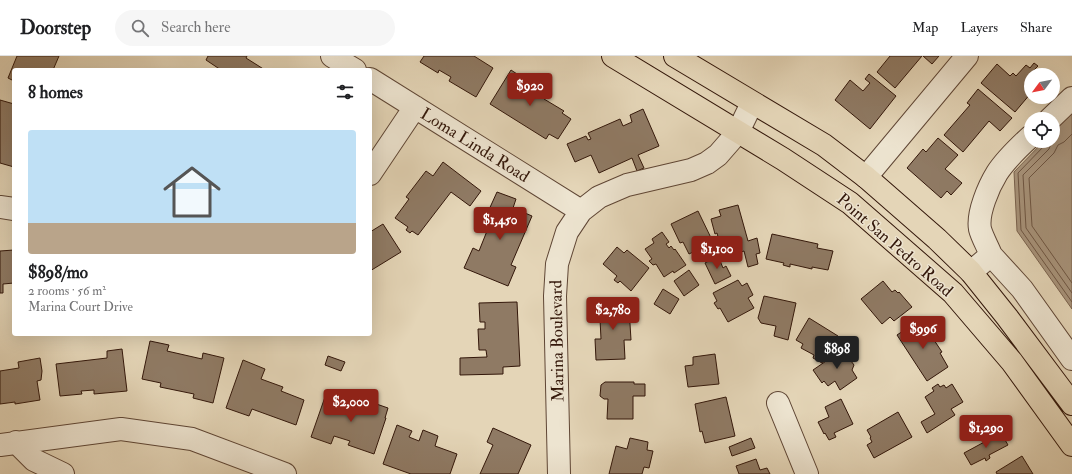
<!DOCTYPE html>
<meta charset="utf-8">
<style>
:root{--surface:#fff;--page:#f6f6f6;--text:#202124;--muted:#757577;--line:#e0e0e0;--accent:#8f2418}
body{margin:0;font-family:"IM FELL Double Pica",serif;background:var(--page);color:var(--text);height:100vh;display:flex;flex-direction:column;font-size:15px;white-space:nowrap}
*{box-sizing:border-box;margin:0}
p{font-size:13px;color:var(--muted)}
.icon{flex:none;width:22px;height:22px;fill:none;stroke:currentColor;stroke-width:2;stroke-linecap:round;stroke-linejoin:round}
.map{position:relative;flex:1;overflow:hidden}
.drawer{position:absolute;left:12px;top:12px;width:360px;height:268px;display:flex;flex-direction:column;background:var(--surface);border-radius:4px;box-shadow:0 4px 16px #0002}
.drawer>*{flex:none}
.needle{width:26px;rotate:238deg}
.tools{position:absolute;left:1024px;top:12px;display:grid;gap:8px}
.tools a{display:grid;place-items:center;width:36px;height:36px;border-radius:50%;background:var(--surface);box-shadow:0 4px 16px #0002;font-size:20px}
.price{position:absolute;translate:-50% -34px;padding:0 9px;border-radius:4px;background:var(--accent);color:#fff;font-size:13px;line-height:26px;filter:drop-shadow(0 1px 2px #0008)}
.price::after{content:'';position:absolute;left:50%;top:24px;width:12px;height:9px;margin-left:-6px;background:inherit;clip-path:polygon(0 0,100% 0,50% 100%)}
.price.current{background:#222;color:#fff}
ul{padding:0;list-style:none}
li{display:grid;align-content:center;gap:8px;height:212px;padding:0 16px}
li+li{border-top:1px solid var(--line)}
li span{display:grid;place-items:center;height:124px;border-radius:4px;color:#555}
li>.icon{margin-inline-start:auto}
span .icon{width:72px;height:72px;fill:#fffc;stroke-width:1}
li b{font-size:17px}
h2{display:flex;justify-content:space-between;align-items:center;height:48px;padding:0 16px;font-size:17px}
header{display:flex;align-items:center;gap:24px;box-sizing:border-box;height:56px;padding:0 20px;background:var(--surface);border-bottom:1px solid var(--line)}
header strong{font-size:19px}
nav{display:flex;gap:22px;margin-inline-start:auto;font-size:14px}
.search{width:280px;height:36px;background:var(--page);display:flex;align-items:center;gap:10px;box-sizing:border-box;padding:0 14px;border-radius:22px;color:var(--muted);font-size:15px}
.map>svg:first-child{display:block}
.water{fill:#a8947c;stroke:#79624e}
.lines{fill:none;stroke-linecap:round;stroke-linejoin:round}
.shore{stroke:#6e5643;stroke-width:1}
.building{fill:#8f7a64;stroke:#33170a}
.minor-casing{stroke:#5f4635;stroke-width:24}
.major-casing{stroke:#33170a;stroke-width:24}
.minor{stroke:#ede4d0;stroke-width:22}
.major{stroke:#e4d5b7;stroke-width:22}
.labels{text-anchor:middle;dominant-baseline:central;stroke-width:3;stroke-linejoin:round;paint-order:stroke}
.street-label{font-size:17px;fill:#33170a;stroke:#ede4d0}
</style>
<header>
<strong>Doorstep</strong>
<div class="search"><svg class="icon" aria-label="search" viewBox="0 0 24 24"><circle cx="10" cy="10" r="6"/><path d="M15 15l6 6"/></svg>Search here</div>
<nav><a>Map</a><a>Layers</a><a>Share</a></nav>
</header>
<div class="map">
<svg width="1072" height="418" viewBox="0 0 1072 418">
<rect width="100%" height="100%" fill="#e4d5b7"/>
<filter id="stains"><feTurbulence type="fractalNoise" baseFrequency=".005" numOctaves="4"/><feColorMatrix values="0 0 0 0 .2 0 0 0 0 .09 0 0 0 0 .02 0 0 0 .5 -.17"/></filter>
<radialGradient id="worn" r=".72"><stop offset=".6" stop-color="#630" stop-opacity="0"/><stop offset="1" stop-color="#630" stop-opacity=".3"/></radialGradient>
<path class="water" d="M1072 57V253L1017 175 1014 116 1044 85H1053V76Z"/>
<g class="lines">
<path class="shore" d="M1072 78 1064 86 1058 89 1054 97 1029 122 1032 170 1072 227
M1047 85 1045 89 1018 117 1021 174 1072 246
M1052 85 1049 93 1023 119 1026 172 1072 237"/>
</g>
<path class="building" d="M17 0H59L53 14H14V25L8 22Z
M208 0H247L246 2 265 14H221L206 4Z
M424 0H474L493 12 476 41 449 25 451 21 439 14 438 17 420 6Z
M890 0H922L895 32 877 16Z
M923 0H939L932 8Z
M1034 7 1038 10 1033 15 1037 19H1031V37L1015 56 981 27 997 8 1010 20 1013 17 1016 20 1026 9 1030 12Z
M511 14 523 22 520 28 528 32 533 24 549 34 544 43 564 55 562 57 571 63 558 83 549 78 546 83 490 48Z
M869 18 896 40 870 73 835 44 850 24 863 35 870 27 865 23Z
M978 33 1012 62 1000 75 989 65 963 96 944 79 970 49 967 47Z
M0 44 14 48V111L0 107Z
M643 53 659 90 638 99 644 112 637 115 632 102 599 117 591 99 575 106 567 88 586 80 588 84 591 83 588 77 620 63 623 70 632 66 630 59Z
M938 82 958 99 945 113 962 127 951 139 947 135 941 142 907 112 923 93 926 96Z
M443 106 481 135 470 150 451 136 418 179 412 175 410 177 406 174 408 171 395 162 409 143 406 141 426 115 433 120Z
M497 136 516 143 513 152 532 160 511 209 516 211 508 230 464 212 473 192 479 195 493 160 487 158Z
M738 149 748 185 757 182 760 197 756 198 758 208 748 211 744 195 741 196V193L737 194 736 192 722 196 717 177 715 178 711 163 721 160 719 154Z
M698 155 713 186 689 198 683 186 680 187 671 168Z
M383 168 401 196 370 215V176Z
M662 176 669 186 666 188 669 192 671 190 674 194 675 193 686 209 674 217 673 215 664 221 656 208 653 209 649 205 652 203 645 193 654 187 652 183Z
M772 178 818 188 817 192 833 195 828 214 812 211V213L790 208V211L783 209 784 207 766 203Z
M617 191 624 197 627 194 649 212 631 235 620 225 618 227 614 224 617 220 603 208Z
M14 194V227L3 228V237H0V195Z
M718 200 723 212 726 210 731 220 715 228 705 207Z
M689 214 699 229 684 240 674 225Z
M738 224 742 230 747 227 753 239 748 242 754 252 728 266 720 252 718 253 714 247 717 245 713 237Z
M883 225 892 236 895 234 898 237 899 236 912 251 894 265 890 261 882 268 861 243Z
M663 233 679 243 670 258 654 248Z
M764 240 796 247 788 284 774 280 776 270 761 267 758 262Z
M616 242V253L629 252 631 284H624L625 303 596 304 595 283H601L599 243Z
M517 246 520 310 503 311V318L460 319V302L487 301 486 294H479L478 273H485V266H480L479 247Z
M809 262 838 280 822 307 813 302 814 299 801 292 803 288 796 284Z
M918 265 924 273 926 272 942 296 940 297 948 311 927 325 897 279Z
M150 285 169 289 167 295 202 303 203 297 224 302 213 347 193 342 194 338 160 331 161 327 142 323Z
M845 292 853 303 851 305 854 309 852 314 857 322 840 334 835 325 828 330 824 325 822 327 813 314Z
M122 293 127 335 94 338V334L81 335 82 338 60 340 56 308 107 302V295Z
M715 298 719 328 688 331 685 310 693 309V301Z
M328 300 345 306 341 315 325 309Z
M40 302 42 315 41 324 37 325 40 344 15 348V346L0 348V315L19 312 18 306Z
M243 304 265 313 261 323 283 331 281 335 304 344 296 369 252 353 249 360 226 352Z
M605 326H634V328H645V340H633V363H607L608 343H604L600 340 601 329Z
M938 328 940 331 944 329 946 332 952 328 963 346 951 353 955 359 927 377 921 366 935 358 925 341 934 335 932 332Z
M341 340 361 347 362 343 388 352 385 362H386L374 398 348 389 350 385 334 380 331 388 311 381 325 341 339 346Z
M726 341 735 380 705 387 702 375 700 376 695 348Z
M841 343 853 368 834 377 836 381 829 384 825 377 824 378 818 366 829 361 825 351Z
M898 356 912 381 874 402 867 389 872 386 870 382 871 381 867 374Z
M397 369 412 375 409 381 419 385 423 374 438 380 435 390 457 398 450 418H411L383 408Z
M493 372 531 389 518 418H480L493 389 487 386Z
M1001 377 1008 389 989 399 990 402 986 405 985 402 971 409 964 397Z
M630 382 648 386 647 394 653 395 649 412 644 411 642 418H609L616 390 627 393Z
M751 382 755 392 732 400 729 391Z
M1022 400 1033 418H997L996 416Z
M756 403 760 414 767 412 770 418H739L736 410Z"/>
<g class="lines">
<g class="minor-casing">
<path id="minor" d="M332 0 355 14
M370 23 581 155
M1050 63 1072 42
M370 118 415 51
M866 121 967 0
M0 151 14 153
M991 199 1022 233 1072 303
M971 216 991 199C988 191 982 181 980 173 977 157 989 130 997 117 1006 103 1019 91 1031 80
M778 347 807 418
M16 386 34 404 63 418
M0 389 121 373 192 383 285 418
M559 418 555 240 557 208 567 176 581 155 599 141 627 129 691 114 707 107 718 99 738 76 752 47"/>
</g>
<g class="major-casing">
<path id="major" d="M613 0 783 103 850 147 953 237 1012 306 1072 389
M675 0 824 89 866 121 937 183 971 216 1007 261 1072 348"/>
</g>
<use href="#minor" class="minor"/>
<use href="#major" class="major"/>
</g>
<g class="labels">
<g class="street-label">
<text transform="translate(475 89) rotate(32)">Loma Linda Road</text>
<text transform="translate(895 189) rotate(41)">Point San Pedro Road</text>
<text transform="translate(557 285) rotate(-91)">Marina Boulevard</text>
</g>
</g>
<rect width="100%" height="100%" filter="url(#stains)"/>
<rect width="100%" height="100%" fill="url(#worn)"/>
</svg>
<div class="tools">
<a><svg class="needle" viewBox="-14 -14 28 28"><path d="M0-13l5 13h-10z" fill="#e53935"/><path d="M0 13l5-13h-10z" fill="#757577"/></svg></a>
<a><svg class="icon" aria-label="locate" viewBox="0 0 24 24"><circle cx="12" cy="12" r="6"/><path d="M12 2v4M12 18v4M2 12h4M18 12h4"/></svg></a>
</div>
<b class="price" style="left:530px;top:51px">$920</b>
<b class="price" style="left:500px;top:185px">$1,450</b>
<b class="price" style="left:717px;top:214px">$1,100</b>
<b class="price" style="left:613px;top:275px">$2,780</b>
<b class="price" style="left:923px;top:294px">$996</b>
<b class="price current" style="left:837px;top:314px">$898</b>
<b class="price" style="left:351px;top:367px">$2,000</b>
<b class="price" style="left:986px;top:393px">$1,290</b>
<section class="drawer">
<h2>8 homes<svg class="icon" aria-label="filters" viewBox="0 0 24 24"><path d="M4 7h16M4 17h16"/><circle cx="9" cy="7" r="2"/><circle cx="15" cy="17" r="2"/></svg></h2>
<ul>
<li><span style="background:linear-gradient(#bfe0f5 75%,#b9a48a 0)"><svg class="icon" aria-label="home" viewBox="0 0 24 24"><path d="M3 11l9-7 9 7M6 9v11h12V9"/></svg></span><div><b>$898/mo</b><p>2 rooms · 56 m²</p><p>Marina Court Drive</p></div></li>
</ul>
</section>
</div>
